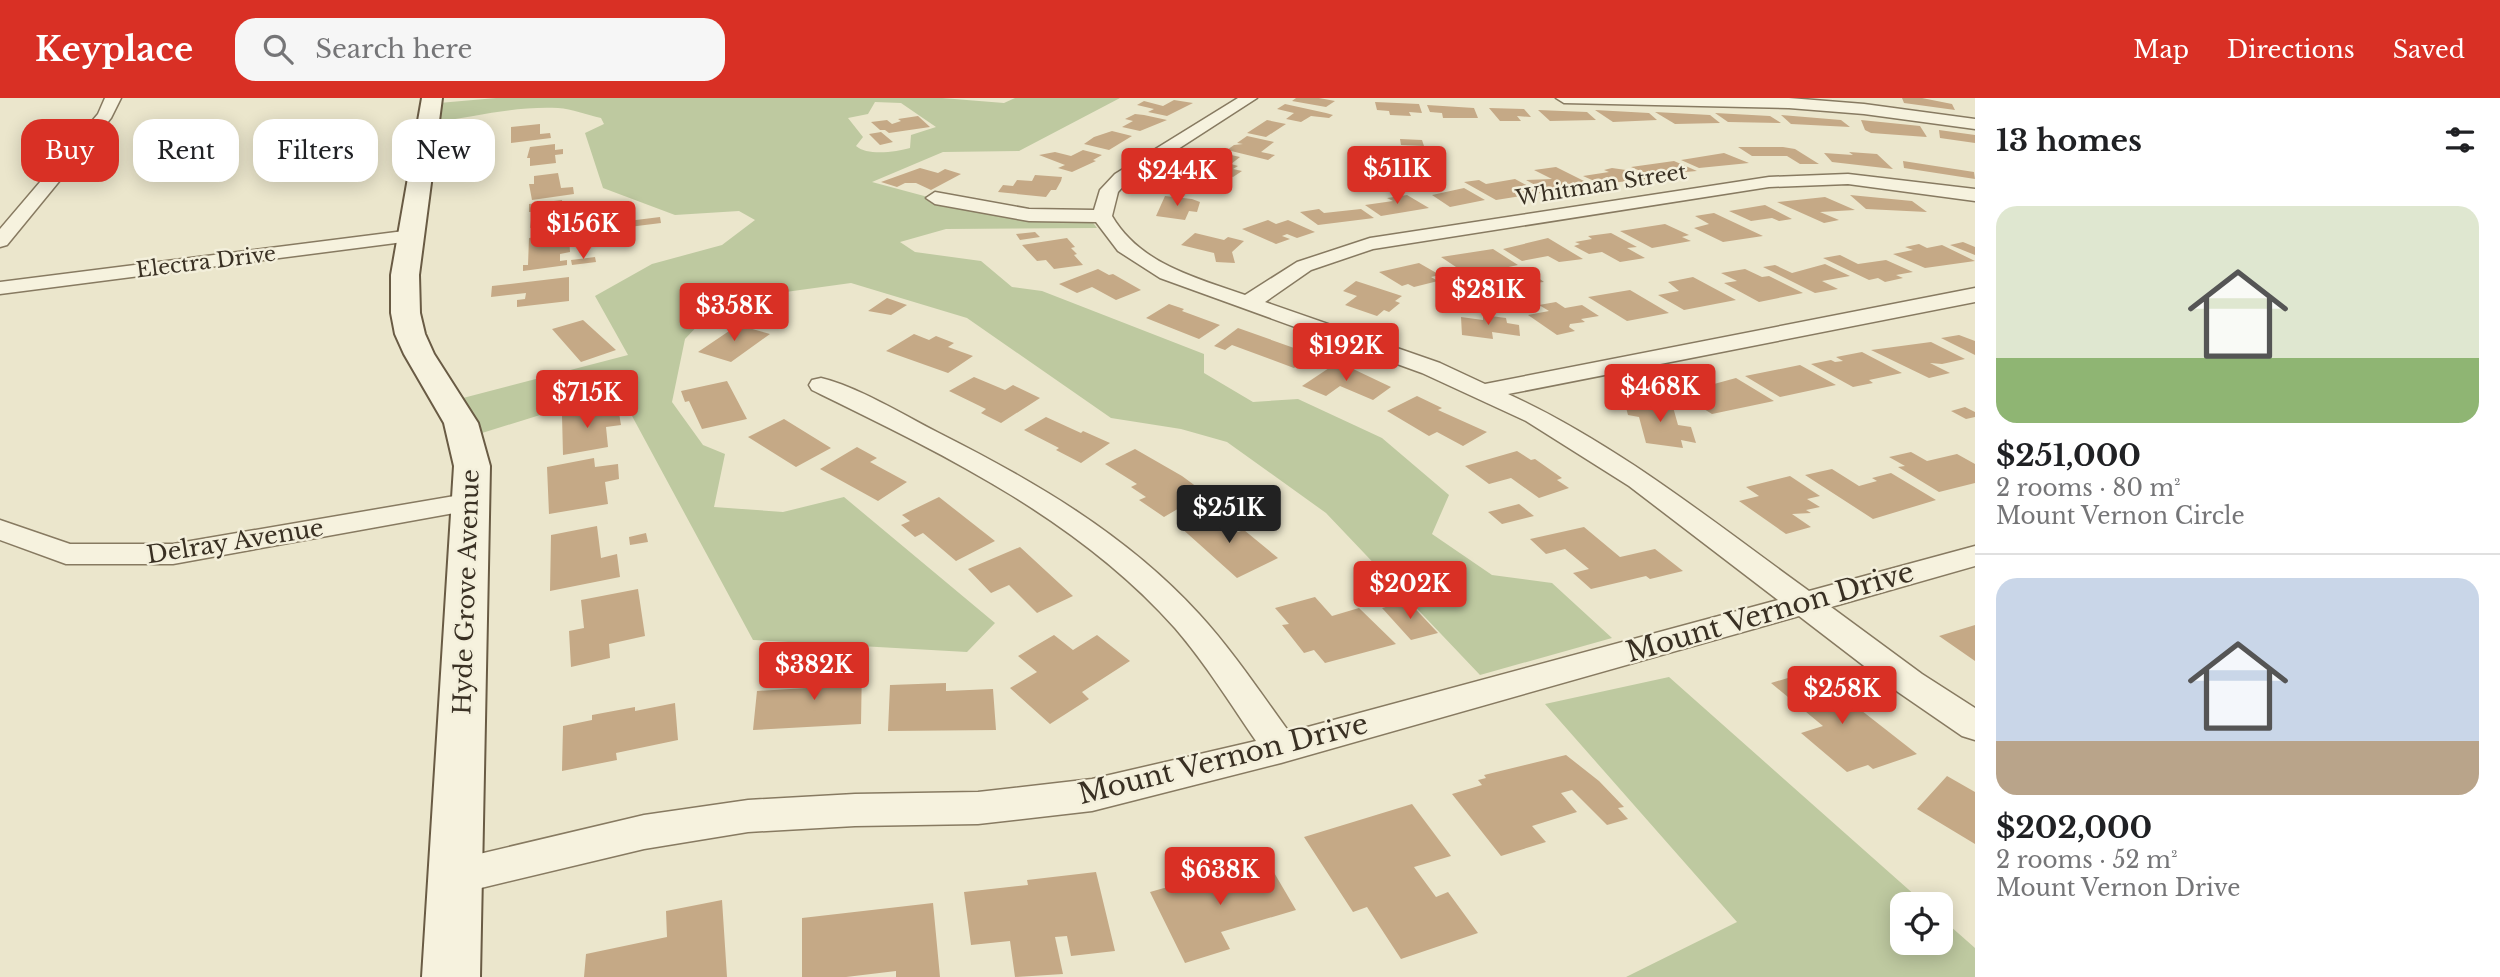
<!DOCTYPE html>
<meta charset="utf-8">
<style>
:root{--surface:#fff;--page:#f6f6f6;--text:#202124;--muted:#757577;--line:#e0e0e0;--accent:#d93025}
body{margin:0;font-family:"Libre Baskerville",serif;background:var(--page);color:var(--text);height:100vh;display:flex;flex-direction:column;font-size:26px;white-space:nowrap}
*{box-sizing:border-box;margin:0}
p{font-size:23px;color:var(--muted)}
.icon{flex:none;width:38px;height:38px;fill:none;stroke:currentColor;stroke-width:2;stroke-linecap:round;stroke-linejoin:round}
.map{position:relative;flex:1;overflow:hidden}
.drawer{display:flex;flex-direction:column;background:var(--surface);width:525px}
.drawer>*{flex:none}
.banner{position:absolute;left:21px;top:21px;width:665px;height:63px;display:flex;gap:14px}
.buttons{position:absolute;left:1890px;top:794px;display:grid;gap:14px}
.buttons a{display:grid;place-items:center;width:63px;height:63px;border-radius:14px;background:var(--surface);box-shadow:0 4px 18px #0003;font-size:35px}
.price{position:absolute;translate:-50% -60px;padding:0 16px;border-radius:7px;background:var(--accent);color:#fff;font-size:23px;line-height:46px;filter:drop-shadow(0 2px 4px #0008)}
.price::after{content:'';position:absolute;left:50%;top:42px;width:21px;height:16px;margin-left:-10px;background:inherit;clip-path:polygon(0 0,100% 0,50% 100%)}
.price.current{background:#222;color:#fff}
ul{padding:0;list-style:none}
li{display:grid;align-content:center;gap:14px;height:371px;padding:0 21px}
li+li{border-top:2px solid var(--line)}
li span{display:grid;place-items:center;height:217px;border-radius:21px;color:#555}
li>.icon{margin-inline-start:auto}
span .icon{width:126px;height:126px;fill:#fffc;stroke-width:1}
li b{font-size:30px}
h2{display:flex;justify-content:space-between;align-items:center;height:84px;padding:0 21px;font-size:30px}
.chip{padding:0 24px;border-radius:21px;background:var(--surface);box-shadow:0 4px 18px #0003;font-size:24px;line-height:63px}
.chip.current{background:var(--accent);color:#fff}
header{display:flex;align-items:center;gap:42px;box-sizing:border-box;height:98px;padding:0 35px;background:var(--accent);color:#fff}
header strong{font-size:33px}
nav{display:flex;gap:38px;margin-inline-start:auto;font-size:24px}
.search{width:490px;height:63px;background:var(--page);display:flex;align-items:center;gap:18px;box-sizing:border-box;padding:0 24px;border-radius:21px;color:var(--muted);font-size:26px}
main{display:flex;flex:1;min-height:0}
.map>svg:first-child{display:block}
.green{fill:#bec9a0;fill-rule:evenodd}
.building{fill:#c5a986}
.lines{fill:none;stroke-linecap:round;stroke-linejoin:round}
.street-casing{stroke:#877a61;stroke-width:3}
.secondary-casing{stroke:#695b44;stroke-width:4}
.street{fill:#f6f2de;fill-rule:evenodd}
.secondary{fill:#f6f2de;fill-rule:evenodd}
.labels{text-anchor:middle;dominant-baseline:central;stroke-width:5;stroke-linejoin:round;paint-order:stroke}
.far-street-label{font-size:21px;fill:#393023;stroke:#f3efdb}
.street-label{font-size:24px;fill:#393023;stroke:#f3efdb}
.near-street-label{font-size:28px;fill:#393023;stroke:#f3efdb}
</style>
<header>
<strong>Keyplace</strong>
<div class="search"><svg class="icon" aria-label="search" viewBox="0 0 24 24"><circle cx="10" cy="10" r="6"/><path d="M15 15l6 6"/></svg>Search here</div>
<nav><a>Map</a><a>Directions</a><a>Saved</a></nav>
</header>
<main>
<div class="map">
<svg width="1975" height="879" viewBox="0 0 1975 879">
<rect width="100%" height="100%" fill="#ebe6cc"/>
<path class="green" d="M496 0H942L1004 5 1015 0H1120L1019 53 943 54 872 84 980 113 1091 122 1097 130 946 131 900 144 915 154 981 163 1012 189 1042 193 1204 256V275L1253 304 1298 301 1382 340 1449 397 1432 436 1492 477 1552 485 1612 540 1480 577 1326 415 1227 344 1181 331 1111 320 967 220 851 185 721 203 685 241 672 304 703 347 725 356 714 409 783 414 844 399 995 525 967 554 753 542 625 305 553 313 482 335 463 300 628 257 595 198 652 166 722 147 755 122 739 113 675 117 603 90 585 35 604 26 601 20C587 17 572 11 558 10 516 8 477 18 437 24L439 5ZM875 4 901 5 936 29 911 37 910 50C896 54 867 58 856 48L863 39 848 20 868 16Z
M1669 579 1926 807H1902V845H1941V820L1975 850V879H1626L1737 824 1545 606Z"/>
<path class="building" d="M1296 0H1319L1335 3 1326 9 1292 3Z
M1902 0H1922L1952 6 1955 12 1904 5Z
M1174 2 1193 5 1167 18 1148 14 1154 11 1137 7 1144 3 1163 8Z
M1375 4 1419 6 1422 15 1409 14 1411 18 1390 17 1389 13 1377 12Z
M1285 6 1326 15 1333 17 1329 20 1311 18 1301 24 1286 21 1294 15 1277 11Z
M1427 7 1474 10 1478 20H1443L1442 15 1430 14Z
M1489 10 1524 11 1531 19 1517 18 1521 23H1500Z
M1538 12 1587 14 1596 22 1550 23Z
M1595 12 1649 15 1657 22 1613 24Z
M1655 14 1710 17 1720 25 1675 26Z
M1715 15 1770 18 1781 25 1728 24Z
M1135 16 1144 17 1167 22 1140 33 1122 29 1133 23 1125 21Z
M1781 17 1841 22 1850 29 1791 26Z
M918 18 930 29 889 35 885 32H880L871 24 887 22 892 26 901 23 898 21Z
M1267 22 1286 26 1266 39 1247 35Z
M1861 22 1920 28 1927 39 1871 35 1865 32Z
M540 26V36L550 35 551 40 511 45V29Z
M1939 32 1975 37V45L1940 40Z
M1112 33 1132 38 1109 52 1084 46 1094 39Z
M881 34 893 44 880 47 869 36Z
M1247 38 1274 44 1261 54 1275 57 1268 62 1227 52 1234 47 1243 46 1237 45Z
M1400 41 1422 42 1424 48 1401 47Z
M555 46V52L563 51V56L555 57 556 65 530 68V60H527L530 49Z
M1738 49H1783L1795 51 1819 66H1800L1787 58H1752Z
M1083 52 1102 57 1093 62 1096 63 1072 74 1058 70 1065 67 1039 57 1055 54 1071 58Z
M1218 54 1240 59 1231 66 1238 68 1233 71 1242 73 1233 79 1192 69Z
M1849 54 1877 56 1893 71 1832 64 1824 55 1853 57Z
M1724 55 1749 65 1699 70 1681 62Z
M1674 63 1697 73 1650 77 1631 69Z
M1903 63 1974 74 1975 81 1904 70Z
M1556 69 1590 86 1546 93 1526 82 1552 81 1534 72Z
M920 70 938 75 945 71 961 76 931 92 916 85H905L897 89 881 84Z
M1612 70 1626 72 1647 81 1601 86 1583 78 1609 74 1604 72Z
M1184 71 1223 81 1220 83 1228 85 1219 91 1211 89 1203 94 1180 89 1191 82 1174 78Z
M558 75 561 90 573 89 574 96 532 102 529 86H534V78Z
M1035 77 1062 79 1061 83 1056 92H1051L1046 99 998 94 1003 87 1013 88 1017 82 1032 83Z
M1515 81 1541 95 1496 102 1464 84 1479 82 1486 86Z
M1464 90 1485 102 1450 109 1432 97Z
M1407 97 1429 110 1381 118 1365 107 1393 103 1387 100Z
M1850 97 1912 103 1927 114 1866 111Z
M1165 98 1192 101 1200 104 1197 114 1189 113 1185 122 1156 118Z
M1825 99 1855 112 1820 114 1839 122 1824 125 1777 104Z
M562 102 564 125 530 130 532 114H529V106Z
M1765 107 1792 121 1779 123 1772 120 1751 123 1729 113Z
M1319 111 1324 115 1361 111 1374 120 1318 127 1300 114Z
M1714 115 1763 138 1723 144 1694 130 1709 126 1695 118Z
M660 119 661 125 629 129 628 123Z
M1268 122 1276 126 1288 122 1315 134 1297 140 1287 136 1282 138 1290 141 1276 146 1242 131Z
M1665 126 1689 137 1682 139 1691 143 1652 150 1620 133Z
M582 129V136L558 139 557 132Z
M1035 134 1040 139 1020 142 1016 136Z
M1195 135 1224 142 1228 139 1244 143 1232 154 1235 165 1216 164 1214 155 1181 147Z
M1611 135 1637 149 1627 150 1645 160 1620 164 1602 154 1589 156 1574 148 1580 146 1575 144 1592 141 1588 138Z
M556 137V141L569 139 570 154 560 156V163L567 162V167L523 173V167H528L529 140Z
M1067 140 1075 149 1071 150 1077 156 1074 157 1083 167 1054 171 1046 162 1037 163 1022 147Z
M1548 140 1583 161 1559 164 1548 158 1522 163 1503 151Z
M1963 144 1975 149V157L1950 147Z
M1919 146 1927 150 1942 147 1975 163 1925 170 1893 156 1913 152 1905 149Z
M1493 151 1518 167 1504 170 1513 175 1484 180 1472 169 1459 171 1441 159Z
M1840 157 1858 166 1886 162 1913 174 1896 177 1903 180 1885 184 1878 180 1869 182 1823 160Z
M595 159 596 164 572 167 571 162Z
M1419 165 1440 177 1431 179 1438 183 1414 189 1408 186 1402 188 1379 174Z
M1825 166 1850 178 1822 183 1838 191 1815 195 1763 169 1775 167 1792 175Z
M1098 171 1109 177 1113 176 1141 192 1116 202 1092 189 1077 195 1059 186Z
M1745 171 1762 179 1769 178 1803 195 1759 204 1724 185 1737 183 1721 175Z
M1530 174 1544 184 1534 185 1520 176Z
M569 179V203L517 209V202L525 201 526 195 491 199 492 188Z
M1693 179 1736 202 1684 212 1658 197 1679 193 1668 184Z
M1356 183 1402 198 1395 203 1400 205 1389 214 1384 212 1377 218 1345 207 1357 198 1343 193Z
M1630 192 1669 215 1627 223 1588 199Z
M887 200 907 207 891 217 868 213Z
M1556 204 1565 210 1582 207 1599 218 1581 221 1585 224 1570 226 1569 229 1575 233 1557 237 1528 217 1549 213 1539 207Z
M1169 206 1184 211 1182 213 1220 227 1199 241 1146 220Z
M1483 217 1506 220 1507 225 1519 227 1520 238 1492 234 1493 241 1462 237 1461 219 1483 222Z
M583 222 616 252 581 264 552 231Z
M738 227 770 236 731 264 698 254Z
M1238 230 1311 256 1294 270 1232 247 1225 252 1214 248Z
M914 236 929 242 936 238 954 245 948 249 973 258 948 275 886 253Z
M1959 237 1975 243V257L1941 240Z
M1931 244 1965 261 1942 266 1930 265 1950 275 1929 280 1871 252Z
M1862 254 1902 275 1869 282 1873 285 1853 289 1811 266 1831 262 1835 264 1843 263 1836 259Z
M1335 266 1349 272 1351 270 1391 289 1373 302 1340 288 1326 298 1302 288Z
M1800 267 1836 287 1780 299 1745 278Z
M974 279 1005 292 1013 287 1040 300 1001 325 981 315 986 311 949 293Z
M1736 280 1774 303 1712 316 1683 298 1708 292 1703 289Z
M727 283 747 321 702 331 689 303 685 304 681 293Z
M1417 298 1442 310 1438 312 1487 334 1463 348 1437 334 1429 338 1387 313Z
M1624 302 1673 309 1678 327 1691 329 1696 345 1681 342 1683 350 1646 345 1639 319 1628 317Z
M1965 309 1975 314V319L1966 321 1951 313Z
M604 310 605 317 619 315 621 327 606 329 608 349 563 357 562 317Z
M1046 319 1081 335 1083 333 1110 345 1081 365 1056 352 1059 350 1024 332Z
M784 321 831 350 796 369 748 339Z
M857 349 877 360 870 364 907 384 878 403 820 371Z
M1135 351 1182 378 1205 395 1164 419 1139 402 1146 399 1131 389 1137 386 1105 366Z
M1517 353 1531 362 1535 361 1562 380 1557 382 1569 390 1539 400 1511 380 1489 386 1465 368Z
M1911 354 1927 363 1957 356 1975 366V385L1939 394 1898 369 1905 368 1889 359Z
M594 360 595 369 618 366 619 381 605 384 608 406 549 416 547 369Z
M1832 371 1859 388 1877 383 1872 380 1891 375 1936 402 1873 421 1805 377Z
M1790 378 1820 398 1807 401 1820 409 1806 412 1811 415 1792 416 1811 429 1786 436 1739 403 1759 398 1746 389Z
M939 399 995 443 956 463 923 435 915 439 901 427 910 423 902 417Z
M1519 406 1534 418 1502 426 1488 414Z
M1214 414 1238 434 1244 432 1278 460 1237 480 1179 428Z
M597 428 601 460 617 456 620 479 550 493 551 437Z
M1584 429 1620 459 1655 451 1683 473 1650 481 1646 478 1591 491 1573 475 1589 471 1565 451 1546 456 1530 441Z
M646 435 648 444 630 447 629 439Z
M1020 449 1073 498 1037 515 1009 487 991 495 968 471Z
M638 491 645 538 609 546 610 560 571 569 569 533 584 530 581 502Z
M1315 499 1332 518 1359 510 1396 546 1325 565 1314 552 1304 555 1282 527 1289 526 1275 510Z
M1408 503 1438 535 1411 542 1382 510Z
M1975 527V563L1939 538Z
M1054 537 1073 552 1097 537 1130 563 1082 594 1089 601 1050 626 1010 590 1037 574 1018 558Z
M862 565 861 626 753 632 757 593 823 589 824 567Z
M1811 573 1917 656 1873 671 1868 667 1847 674 1801 635 1823 628 1771 585Z
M946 585V593L993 591 996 632 888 633 890 587Z
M675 605 678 642 616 655 617 662 562 673 563 628 592 622V617L635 609V613Z
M1566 657 1599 683 1624 709 1618 710 1628 721 1607 727 1572 692 1561 695 1577 714 1532 728 1546 744 1501 758 1452 696 1482 687 1478 682 1486 680 1484 677Z
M1947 678 1975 694V746L1917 711Z
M1412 706 1451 758 1414 769 1436 799 1448 794 1478 835 1401 861 1367 809 1353 814 1304 739Z
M1266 761 1296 812 1221 834 1230 851 1185 865 1150 794Z
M1096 774 1115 853 1071 858 1067 838 1055 839 1063 876 1015 879 1010 843 971 847 964 794 1028 787 1027 782Z
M722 802 727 879H584L586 856 667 839 666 813Z
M933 805 940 879H896V873L846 879H802V820Z"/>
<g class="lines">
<g class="street-casing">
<path id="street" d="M105 0H121L111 20 7 147 0 149V131L98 16Z
M1238 0H1257L1127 84 1118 94 1112 118C1140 166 1196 180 1245 197L1297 164 1370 140 1769 79 1848 76 1975 91V103L1848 86 1769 89 1373 151 1311 172 1265 204 1440 265 1485 286 1975 190V204L1508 296C1617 346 1712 423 1809 493L1975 448V468L1831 509 1922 576 1975 610V642L1962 638 1898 594 1799 518 1281 665 1092 713 978 726 855 728 748 734 644 751 456 796 441 791 435 778 441 765 644 717 748 702 855 696 978 694 1092 681 1256 643C1230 605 1205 565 1175 530 1077 420 943 356 812 292L809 287 812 282 821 280C856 288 904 317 937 334 1032 382 1126 436 1199 516 1232 552 1260 594 1289 634L1778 502 1629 388 1526 323 1422 275 1160 180 1118 153 1096 124 1029 123 935 106 926 100 935 94 1029 111 1094 112 1100 92 1115 76Z
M1556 0H1789L1864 6 1975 21V31L1864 16 1789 10 1564 5Z
M412 132 419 134 422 138 419 142 0 196V184Z
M472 395 482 398 486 404 482 410 173 466H66L0 442V422L70 446H173Z"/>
</g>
<g class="secondary-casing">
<path id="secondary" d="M422 0H442L419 177 420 215 425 236 434 256 478 325 490 368 480 879H422L454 368 444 325 404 256 395 236 391 215V177Z"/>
</g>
<use href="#street" class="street"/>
<use href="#secondary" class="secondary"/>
</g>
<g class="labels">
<g class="far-street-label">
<text transform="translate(1601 87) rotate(-9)">Whitman Street</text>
<text transform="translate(206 164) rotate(-7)">Electra Drive</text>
</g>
<g class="street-label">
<text transform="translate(235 443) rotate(-9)">Delray Avenue</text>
<text transform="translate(466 494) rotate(-88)">Hyde Grove Avenue</text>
</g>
<g class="near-street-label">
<text transform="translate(1770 514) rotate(-16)">Mount Vernon Drive</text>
<text transform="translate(1223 661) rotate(-14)">Mount Vernon Drive</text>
</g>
</g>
</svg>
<div class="buttons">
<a><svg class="icon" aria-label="locate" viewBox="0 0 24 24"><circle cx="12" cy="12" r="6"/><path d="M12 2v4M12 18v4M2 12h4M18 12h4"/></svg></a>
</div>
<b class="price" style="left:1397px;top:108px">$511K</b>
<b class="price" style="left:1177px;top:110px">$244K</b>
<b class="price" style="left:583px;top:163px">$156K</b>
<b class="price" style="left:1488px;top:229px">$281K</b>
<b class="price" style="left:734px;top:245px">$358K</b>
<b class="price" style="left:1346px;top:285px">$192K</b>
<b class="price" style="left:1660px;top:326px">$468K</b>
<b class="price" style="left:587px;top:332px">$715K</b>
<b class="price current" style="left:1229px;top:447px">$251K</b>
<b class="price" style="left:1410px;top:523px">$202K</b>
<b class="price" style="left:814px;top:604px">$382K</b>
<b class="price" style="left:1842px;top:628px">$258K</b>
<b class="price" style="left:1220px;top:809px">$638K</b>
<div class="banner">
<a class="chip current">Buy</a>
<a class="chip">Rent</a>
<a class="chip">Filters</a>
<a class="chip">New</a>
</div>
</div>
<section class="drawer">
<h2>13 homes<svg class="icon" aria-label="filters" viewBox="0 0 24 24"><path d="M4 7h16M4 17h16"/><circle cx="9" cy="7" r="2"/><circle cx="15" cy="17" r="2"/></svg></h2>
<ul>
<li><span style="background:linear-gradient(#dfe7d0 70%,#8fb573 0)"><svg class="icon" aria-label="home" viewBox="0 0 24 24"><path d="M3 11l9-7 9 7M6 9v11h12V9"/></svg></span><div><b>$251,000</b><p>2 rooms · 80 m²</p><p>Mount Vernon Circle</p></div></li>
<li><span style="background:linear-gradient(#c9d6e8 75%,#b9a48a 0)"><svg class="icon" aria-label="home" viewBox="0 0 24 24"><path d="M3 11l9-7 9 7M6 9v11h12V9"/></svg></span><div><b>$202,000</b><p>2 rooms · 52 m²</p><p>Mount Vernon Drive</p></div></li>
</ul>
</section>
</main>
